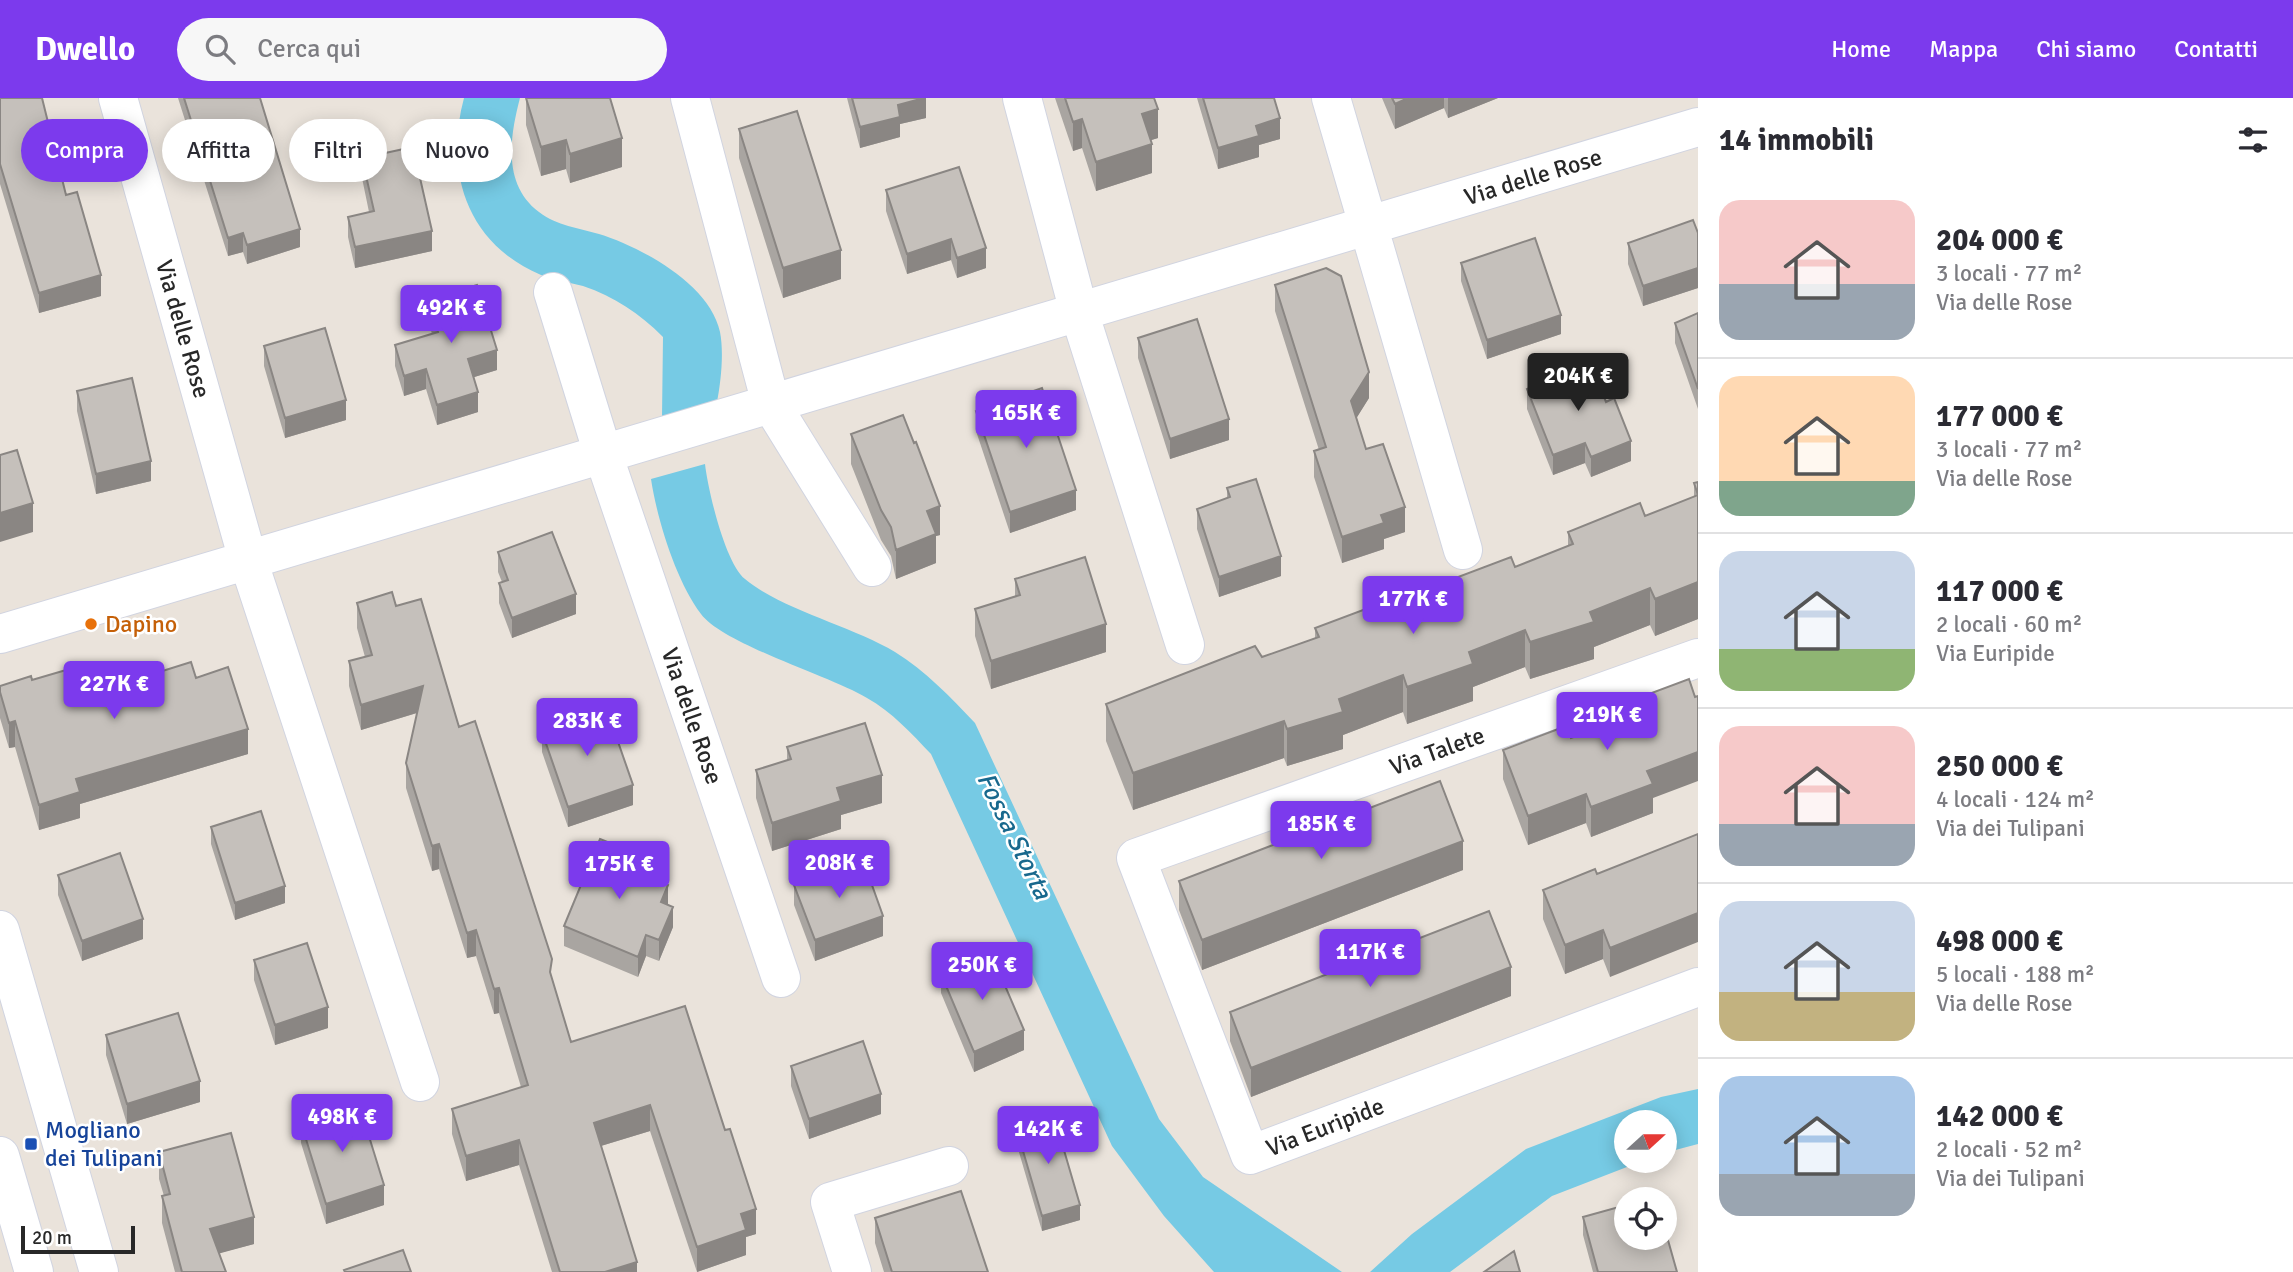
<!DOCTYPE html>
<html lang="it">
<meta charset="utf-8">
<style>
:root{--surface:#fff;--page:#f7f7f7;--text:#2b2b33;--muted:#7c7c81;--line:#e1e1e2;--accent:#7c3aed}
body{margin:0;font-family:Signika,sans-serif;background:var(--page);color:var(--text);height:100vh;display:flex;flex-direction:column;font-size:26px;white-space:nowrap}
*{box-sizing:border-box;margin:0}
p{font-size:23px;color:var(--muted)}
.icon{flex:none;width:38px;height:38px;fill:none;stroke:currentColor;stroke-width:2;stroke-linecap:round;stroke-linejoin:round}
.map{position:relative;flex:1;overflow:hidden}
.panel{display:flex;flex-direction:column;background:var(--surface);width:595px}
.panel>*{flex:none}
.top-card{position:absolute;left:21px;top:21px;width:665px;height:63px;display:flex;gap:14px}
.needle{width:46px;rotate:69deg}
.tools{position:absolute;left:1614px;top:1012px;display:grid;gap:14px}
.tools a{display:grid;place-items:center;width:63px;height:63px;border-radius:50%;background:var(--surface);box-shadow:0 4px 18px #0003;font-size:35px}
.scale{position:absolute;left:21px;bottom:18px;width:114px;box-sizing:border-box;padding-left:7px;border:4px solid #282828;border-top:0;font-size:19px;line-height:24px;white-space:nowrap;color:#282828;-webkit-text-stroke:5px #fff;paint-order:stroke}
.price{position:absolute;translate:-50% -60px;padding:0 16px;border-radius:7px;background:var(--accent);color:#fff;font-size:23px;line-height:46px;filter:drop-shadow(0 2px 4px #0008)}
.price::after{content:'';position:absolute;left:50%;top:42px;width:21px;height:16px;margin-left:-10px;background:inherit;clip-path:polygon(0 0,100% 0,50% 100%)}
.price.selected{background:#222;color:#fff}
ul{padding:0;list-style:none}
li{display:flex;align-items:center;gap:21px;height:175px;padding:0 21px}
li+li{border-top:2px solid var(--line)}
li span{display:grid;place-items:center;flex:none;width:196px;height:140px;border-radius:21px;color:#555}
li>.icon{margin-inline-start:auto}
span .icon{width:84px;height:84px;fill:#fffc;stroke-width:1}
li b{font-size:30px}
h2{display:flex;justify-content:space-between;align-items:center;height:84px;padding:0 21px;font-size:30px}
.tag{padding:0 24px;border-radius:32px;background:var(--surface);box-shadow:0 4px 18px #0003;font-size:24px;line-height:63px}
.tag.selected{background:var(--accent);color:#fff}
header{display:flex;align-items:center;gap:42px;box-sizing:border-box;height:98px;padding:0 35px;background:var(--accent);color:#fff}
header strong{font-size:33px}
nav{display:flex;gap:38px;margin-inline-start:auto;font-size:24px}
.search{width:490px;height:63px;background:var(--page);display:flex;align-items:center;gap:18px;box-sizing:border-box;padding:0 24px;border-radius:38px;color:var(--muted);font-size:26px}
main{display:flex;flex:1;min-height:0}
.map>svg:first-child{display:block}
.water{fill:#76cae4}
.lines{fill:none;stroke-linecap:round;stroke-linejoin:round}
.minor-casing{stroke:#d1d4e0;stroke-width:40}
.minor{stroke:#fff;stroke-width:38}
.wall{fill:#a9a5a1}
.shaded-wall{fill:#8a8683}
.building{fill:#c5c0bb;stroke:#8a8683;stroke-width:2}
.food-dot{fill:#e8710a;stroke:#fff;stroke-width:2.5}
.transit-dot{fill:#1a4fb4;stroke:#fff;stroke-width:2.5}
.labels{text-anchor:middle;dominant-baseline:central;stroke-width:5;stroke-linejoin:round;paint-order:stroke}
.street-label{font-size:24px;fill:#282828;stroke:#fff}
.food-label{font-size:24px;fill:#c56008;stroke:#fff;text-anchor:start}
.transit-label{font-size:24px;fill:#164399;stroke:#fff;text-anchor:start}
.water-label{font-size:26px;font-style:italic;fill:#18688d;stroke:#fff}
</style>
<header>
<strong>Dwello</strong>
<div class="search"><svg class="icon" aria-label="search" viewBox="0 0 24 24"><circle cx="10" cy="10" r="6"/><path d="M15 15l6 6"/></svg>Cerca qui</div>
<nav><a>Home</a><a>Mappa</a><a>Chi siamo</a><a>Contatti</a></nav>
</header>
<main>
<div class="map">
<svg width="1698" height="1174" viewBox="0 0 1698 1174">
<rect width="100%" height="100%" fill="#eae3db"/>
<path class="water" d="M464 0H520C510 38 502 86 539 114 557 128 579 130 599 136 641 149 710 186 720 234 724 254 721 284 717 304L662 319 663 239C639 215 615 199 583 188 569 184 554 183 541 177 467 146 444 74 464 0Z
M705 366C708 392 725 465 745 481 782 512 852 528 895 554 926 573 950 599 975 625L1159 1021 1203 1079 1342 1174H1214L1164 1118 1112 1048 931 656C911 635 892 614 867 600 830 578 723 546 701 516 676 483 657 421 651 381Z
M1698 991V1046L1664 1055V1024H1626V1062H1645L1552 1098 1450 1174H1370L1412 1136 1526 1051 1661 999Z"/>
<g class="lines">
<g class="minor-casing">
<path id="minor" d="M118 0 248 462 420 984
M690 0 771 306 872 469
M1022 0 1079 214 1185 547
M1331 0 1463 452
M553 194 603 356 781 880
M0 536 1698 29
M1698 560 1136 760 1250 1057 1698 889
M0 832 99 1174
M0 1058 34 1174
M852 1174 830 1104 949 1068"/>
</g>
<use href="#minor" class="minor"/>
</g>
<path class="wall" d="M0 0 66 97 101 198 39 215 0 86Z
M178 0H260L300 149 247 166 243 154 228 158Z
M526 0H610L622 69 570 85 566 71 541 78 526 27Z
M847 0H926V20L900 26V39L860 50Z
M1055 0H1154L1158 40 1151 42 1152 75 1096 93 1082 50 1073 53Z
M1197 0H1274L1280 41 1259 47V59L1218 71Z
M1382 0H1498L1448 20 1444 10 1395 31Z
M739 31 841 181 783 200 739 60Z
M362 60 432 153 355 170 348 139V119L369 114 362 80Z
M959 69 986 170 957 180 951 162 907 176 886 113V92Z
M1698 135V190L1643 208 1628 166V145Z
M1461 165 1561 236 1487 261 1461 183Z
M1275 187 1369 300 1356 320 1366 351 1405 434 1384 441V451L1342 465 1314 379V353L1319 352 1275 213Z
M428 202 497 272 474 279 478 314 437 327 426 291 404 298 395 268V247L432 236 428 222Z
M1698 215V311L1675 245V225Z
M1138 240 1229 342 1170 361 1138 260Z
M264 248 346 322 285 340 264 268Z
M1527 291 1631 363 1591 379 1585 365 1553 377 1527 311Z
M77 293 151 383 96 396 77 313Z
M976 313 1076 412 1010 435 976 333Z
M851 336 914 345 940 437 936 438V465L896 481 891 458 881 442 851 366Z
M1698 384V521L1655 538 1650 527 1594 549V561L1530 581 1525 569 1473 589V603L1407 626 1403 614 1343 637V651L1287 668 1284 660 1133 712 1106 643V606L1262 559 1315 540V530L1392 514 1450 491V482L1515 469 1568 448V434L1645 418 1694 399V385Z
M1227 390 1281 478 1219 499 1197 431V411L1227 400Z
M498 454 576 516 512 540 499 505V485L502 484 498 474Z
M1015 481 1106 554 991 591 975 538V511L1015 498Z
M357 505 396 508 459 629 552 881 571 944 685 908 756 1136 746 1139V1157L697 1174 650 1033 601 1048 637 1174H552L519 1067 466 1083 452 1036V1011L521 989 499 915 494 916 476 858 467 860 439 771 432 773 406 690V665L417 615 361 632 349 588V563L365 559 357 530Z
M196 580 248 656 80 706V720L39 732 15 649 9 650 0 620V588L32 582 99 593Z
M1689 581 1653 700V715L1591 739 1586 725 1528 747 1503 681V652L1571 640 1622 621V606Z
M542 634 633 707 568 729 542 654Z
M787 649 882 705 841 717V731L772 753 756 700V672L787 662Z
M211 729 285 805 235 822 211 746Z
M1698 736 1610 879 1603 861 1565 876 1543 821V792L1597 776Z
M1463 772 1202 872 1179 812V783Z
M58 777 143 841 82 863 58 797Z
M649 779 668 807 673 829 659 863 646 858 638 879 564 848V828Z
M794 787 883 838 815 863 794 807Z
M254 862 328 930 275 947 254 882Z
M941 876 1024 952 974 974 941 895Z
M1511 898 1251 999 1230 943V914Z
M106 937 200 1004 127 1026 106 957Z
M791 968 881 1016 809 1041 791 988Z
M301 1025 384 1107 326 1126 301 1045Z
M1016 1029 1080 1122 1042 1133 1016 1044Z
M159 1054 254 1146 219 1155 226 1174H175L162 1125V1098H164L159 1081Z
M1583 1119 1677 1174H1593L1583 1137Z
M875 1120 988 1174H884L875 1145Z"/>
<path class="shaded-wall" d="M924 0H926V20L900 26V39L860 50V29L898 7Z
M1408 0H1444V10L1395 31V6Z
M1448 0H1498L1448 20Z
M1158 11V40L1142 45V16Z
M1280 20V41L1259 47V59L1218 71V50L1256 28Z
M1082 21V50L1073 53V24Z
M622 40V69L570 85V56Z
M566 42V71L541 78V49Z
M1152 46V75L1096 93V64Z
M300 131V149L247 166V147Z
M432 133V153L355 170V149Z
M243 135V154L228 158V140Z
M951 141V162L907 176V156Z
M986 150V170L957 180V160Z
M841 152V181L783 200V170Z
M1698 170V190L1643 208V188Z
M101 177V198L39 215V195Z
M1561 217V236L1487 261V242Z
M497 252V272L468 281V261Z
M426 271V291L404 298V278Z
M1369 274V300L1351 329V303Z
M478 294V314L437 327V307Z
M346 302V322L285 340V320Z
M1229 321V342L1170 361V341Z
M1631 343V363L1591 379V359Z
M1585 345V365L1553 377V357Z
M151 363V383L96 396V376Z
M1076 392V412L1010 435V414Z
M33 405V434L0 444V415Z
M940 408V437L936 438V465L896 481V452L927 413Z
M1405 409V434L1384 441V451L1342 465V439L1381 417Z
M1281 458V478L1219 499V479Z
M1698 484V521L1655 538V501Z
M1650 490V527L1594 549V561L1530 581V544L1590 514Z
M576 496V516L512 540V520Z
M1106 526V554L991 591V563Z
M1525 532V569L1473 589V603L1407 626V589L1469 554Z
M1403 577V614L1343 637V651L1287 668V631L1339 601Z
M423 588V613L361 632V607Z
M15 623V649L9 650V625Z
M1284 623V660L1133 712V675Z
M248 631V656L80 706V720L39 732V707L76 681Z
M1698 654V683L1653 700V715L1591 739V709L1647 673Z
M882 677V705L841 717V731L772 753V725L837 690Z
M633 687V707L568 729V709Z
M1586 696V725L1528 747V718Z
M1463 743V772L1202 872V842Z
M439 746V771L432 773V748Z
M649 761V782L643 777Z
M668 787V807L661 804Z
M285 788V805L235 822V805Z
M673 809V829L659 863V842Z
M1698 815V844L1610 879V850Z
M883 818V838L815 863V842Z
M143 821V841L82 863V843Z
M476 832V858L467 860V835Z
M1603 832V861L1565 876V847Z
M646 837V858L638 879V859Z
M1511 869V898L1251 999V970Z
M499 890V915L494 916V891Z
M328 909V930L275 947V927Z
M1024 932V952L974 974V954Z
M200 983V1004L127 1026V1006Z
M881 996V1016L809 1041V1021Z
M650 1007V1033L594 1050V1025Z
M519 1042V1067L466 1083V1058Z
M384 1087V1107L326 1126V1106Z
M1080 1107V1122L1042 1133V1118Z
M756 1111V1136L746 1139V1157L697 1174V1149L741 1116Z
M254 1119V1146L210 1158V1131Z
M637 1164V1174H605Z"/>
<path class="building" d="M0 0H42L66 97 77 94 101 177 39 195 0 66Z
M184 0H260L300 131 247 147 243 135 228 140Z
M526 0H610L622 40 570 56 566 42 541 49Z
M852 0H924L898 7 900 19 860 29Z
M1065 0H1154L1158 11 1142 16 1152 46 1096 64 1082 21 1073 24Z
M1203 0H1274L1280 20 1256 28 1259 38 1218 50Z
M1392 0H1408L1395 6Z
M797 13 841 152 783 170 739 31Z
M413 49 432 133 355 149 348 119 374 113 362 60Z
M959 69 986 150 957 160 951 141 907 156 886 92Z
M1693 122 1698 135V170L1643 188 1628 145Z
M1535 140 1561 217 1487 242 1461 165Z
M1326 170 1341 178 1369 274 1351 303 1366 351 1383 346 1405 409 1381 417 1384 425 1342 439 1314 353 1326 349 1275 187Z
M477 187 497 252 468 261 478 294 437 307 426 271 404 278 395 247 438 234 428 202Z
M1698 215V291L1675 225Z
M1197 221 1229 321 1170 341 1138 240Z
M325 230 346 302 285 320 264 248Z
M1590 263 1606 304 1614 300 1631 343 1591 359 1585 345 1553 357 1527 291Z
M132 280 151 363 96 376 77 293Z
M1042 290 1076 392 1010 414 976 313Z
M903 317 914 345 916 344 940 408 927 413 936 436 896 452 891 429 881 412 851 336Z
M17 352 33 405 0 415V357Z
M1256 381 1281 458 1219 479 1197 411 1230 399 1227 390Z
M1698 384V397L1694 385Z
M1698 397V484L1655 501 1650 490 1590 514 1594 524 1530 544 1525 532 1469 554 1473 566 1407 589 1403 577 1339 601 1343 614 1287 631 1284 623 1133 675 1106 606 1255 548 1262 559 1319 539 1315 530 1387 503 1392 514 1453 490 1450 482 1511 459 1515 469 1573 446 1568 434 1640 405 1645 418Z
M552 434 576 496 512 520 499 485 508 482 498 454Z
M1085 459 1106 526 991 563 975 511 1020 497 1015 481Z
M392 494 396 508 421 501 459 629 475 623 552 861 550 874 571 944 685 908 725 1032 730 1031 756 1111 741 1116 746 1132 697 1149 650 1007 594 1025 637 1164 605 1174H560L519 1042 466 1058 452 1011 528 987 499 890 494 891 476 832 467 835 439 746 432 748 406 665 423 588 361 607 349 563 372 557 357 505Z
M191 564 196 580 228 569 248 631 76 681 80 694 39 707 15 623 9 625 0 594V588L31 578 32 582 90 565 99 593Z
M1689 581 1695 599 1698 598V654L1647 673 1653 686 1591 709 1586 696 1528 718 1503 652 1566 628 1571 640 1627 619 1622 606Z
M607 612 633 687 568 709 542 634Z
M865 625 882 677 837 690 841 703 772 725 756 672 791 661 787 649Z
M1440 683 1463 743 1202 842 1179 783Z
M261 713 285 788 235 805 211 729Z
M1698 736V815L1610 850 1603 832 1565 847 1543 792 1595 771 1597 776Z
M600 741 649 761 643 777 668 787 661 804 673 809 659 842 646 837 638 859 564 828Z
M120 755 143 821 82 843 58 777Z
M863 762 883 818 815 842 794 787Z
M1489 813 1511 869 1251 970 1230 914Z
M307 845 328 909 275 927 254 862Z
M991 855 1024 932 974 954 941 876Z
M178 915 200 983 127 1006 106 937Z
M863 943 881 996 809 1021 791 968Z
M359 1006 384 1087 326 1106 301 1025Z
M1054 1018 1080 1107 1042 1118 1016 1029Z
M231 1035 254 1119 210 1131 226 1174H182L162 1098 170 1096 159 1054Z
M961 1093 988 1174H892L875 1120Z
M1626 1107V1139H1664V1128L1677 1174H1598L1583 1119Z
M403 1152 411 1174H345L344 1172Z
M1514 1153 1520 1174H1484Z"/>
<circle class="food-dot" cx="91" cy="526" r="7"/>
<rect class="transit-dot" x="24" y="1039" width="14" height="14" rx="3.5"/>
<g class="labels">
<g class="street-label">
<text transform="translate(1533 79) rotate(-17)">Via delle Rose</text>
<text transform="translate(183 231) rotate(74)">Via delle Rose</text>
<text transform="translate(692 618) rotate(71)">Via delle Rose</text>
<text transform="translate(1437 653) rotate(-20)">Via Talete</text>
<text transform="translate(1325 1029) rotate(-21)">Via Euripide</text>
</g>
<g class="food-label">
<text x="105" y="526">Dapino</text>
</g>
<g class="transit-label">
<text x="45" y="1032">Mogliano<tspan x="45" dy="28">dei Tulipani</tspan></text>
</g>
<g class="water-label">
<text transform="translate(1014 738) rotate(64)">Fossa Storta</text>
</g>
</g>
</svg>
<div class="tools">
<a><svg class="needle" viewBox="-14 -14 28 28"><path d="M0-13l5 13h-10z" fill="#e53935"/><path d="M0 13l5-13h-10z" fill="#7c7c81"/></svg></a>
<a><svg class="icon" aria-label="locate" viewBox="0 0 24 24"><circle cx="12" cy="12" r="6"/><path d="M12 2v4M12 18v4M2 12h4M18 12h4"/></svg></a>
</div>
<div class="scale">20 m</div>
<b class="price" style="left:451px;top:247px">492K €</b>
<b class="price selected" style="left:1578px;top:315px">204K €</b>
<b class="price" style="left:1026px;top:352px">165K €</b>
<b class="price" style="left:1413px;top:538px">177K €</b>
<b class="price" style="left:114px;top:623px">227K €</b>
<b class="price" style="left:1607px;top:654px">219K €</b>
<b class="price" style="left:587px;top:660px">283K €</b>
<b class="price" style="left:1321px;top:763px">185K €</b>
<b class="price" style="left:839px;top:802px">208K €</b>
<b class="price" style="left:619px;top:803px">175K €</b>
<b class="price" style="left:1370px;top:891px">117K €</b>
<b class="price" style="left:982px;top:904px">250K €</b>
<b class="price" style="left:342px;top:1056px">498K €</b>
<b class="price" style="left:1048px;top:1068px">142K €</b>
<div class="top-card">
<a class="tag selected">Compra</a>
<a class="tag">Affitta</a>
<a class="tag">Filtri</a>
<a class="tag">Nuovo</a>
</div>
</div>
<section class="panel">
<h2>14 immobili<svg class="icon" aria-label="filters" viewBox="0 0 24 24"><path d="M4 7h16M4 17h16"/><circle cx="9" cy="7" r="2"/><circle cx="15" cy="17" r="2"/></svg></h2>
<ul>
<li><span style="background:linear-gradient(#f6c9c9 60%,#9aa5b1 0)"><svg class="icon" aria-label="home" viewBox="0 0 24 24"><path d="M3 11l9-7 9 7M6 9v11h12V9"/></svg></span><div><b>204 000 €</b><p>3 locali · 77 m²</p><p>Via delle Rose</p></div></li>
<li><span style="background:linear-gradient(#ffd9b3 75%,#7fa58c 0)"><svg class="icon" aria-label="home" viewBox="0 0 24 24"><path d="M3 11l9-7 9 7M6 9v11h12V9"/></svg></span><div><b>177 000 €</b><p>3 locali · 77 m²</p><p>Via delle Rose</p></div></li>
<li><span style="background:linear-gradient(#c9d6e8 70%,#8fb573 0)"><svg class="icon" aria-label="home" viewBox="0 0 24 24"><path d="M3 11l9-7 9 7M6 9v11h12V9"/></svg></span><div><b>117 000 €</b><p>2 locali · 60 m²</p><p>Via Euripide</p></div></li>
<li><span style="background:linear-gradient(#f6c9c9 70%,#9aa5b1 0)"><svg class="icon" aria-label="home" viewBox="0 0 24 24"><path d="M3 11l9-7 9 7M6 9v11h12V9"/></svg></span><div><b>250 000 €</b><p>4 locali · 124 m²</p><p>Via dei Tulipani</p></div></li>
<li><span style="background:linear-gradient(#c9d6e8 65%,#c2b280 0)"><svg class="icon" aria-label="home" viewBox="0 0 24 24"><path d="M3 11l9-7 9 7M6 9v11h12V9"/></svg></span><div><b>498 000 €</b><p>5 locali · 188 m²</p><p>Via delle Rose</p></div></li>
<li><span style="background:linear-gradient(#a9c7e8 70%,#9aa5b1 0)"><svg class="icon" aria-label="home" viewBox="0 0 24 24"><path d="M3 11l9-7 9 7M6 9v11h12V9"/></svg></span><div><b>142 000 €</b><p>2 locali · 52 m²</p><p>Via dei Tulipani</p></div></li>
</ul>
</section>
</main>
